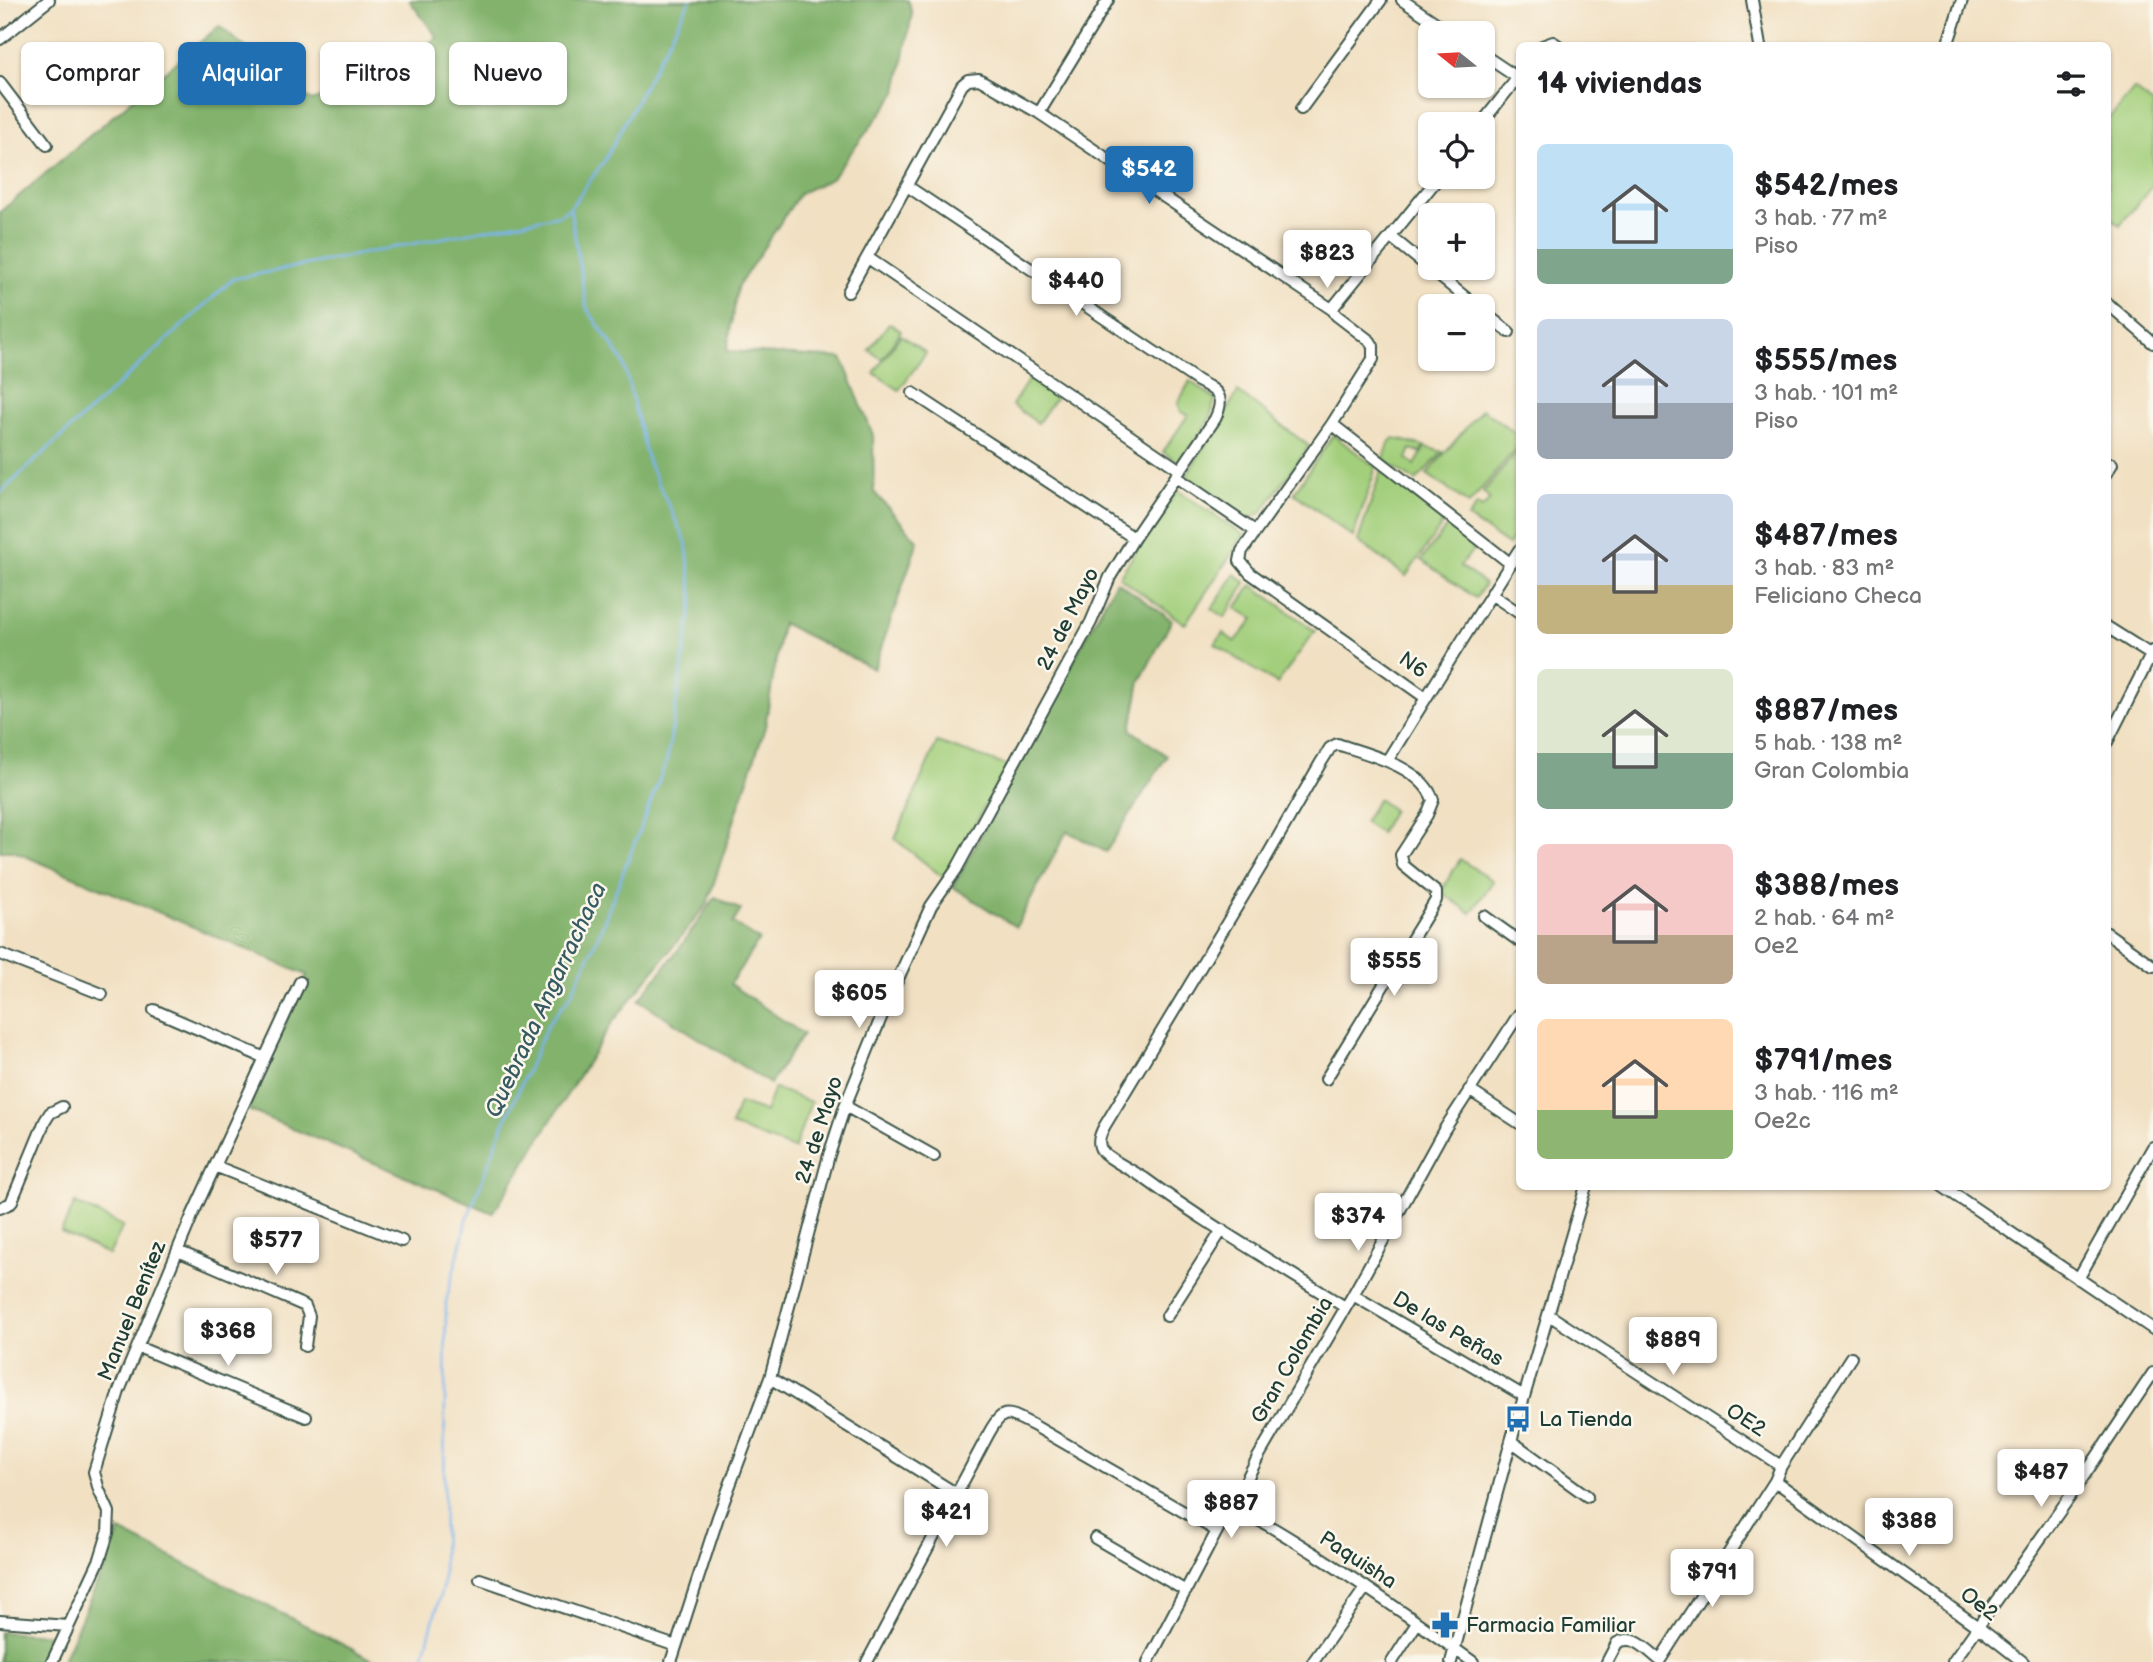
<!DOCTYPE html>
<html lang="es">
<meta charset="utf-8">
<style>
:root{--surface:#fff;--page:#f2f2f2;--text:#202124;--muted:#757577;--accent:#1f6fb2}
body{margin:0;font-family:"Balsamiq Sans",sans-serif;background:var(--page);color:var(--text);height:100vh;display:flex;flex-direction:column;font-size:26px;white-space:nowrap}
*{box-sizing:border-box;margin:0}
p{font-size:23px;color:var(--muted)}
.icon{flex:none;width:38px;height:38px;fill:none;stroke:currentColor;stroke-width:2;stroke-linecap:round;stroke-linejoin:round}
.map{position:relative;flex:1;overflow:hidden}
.details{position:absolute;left:1516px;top:42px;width:595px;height:1148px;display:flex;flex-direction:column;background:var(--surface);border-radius:10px;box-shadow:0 2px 5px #0004}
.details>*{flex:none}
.top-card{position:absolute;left:21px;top:42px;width:665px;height:63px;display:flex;gap:14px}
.needle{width:46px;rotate:288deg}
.buttons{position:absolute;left:1418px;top:21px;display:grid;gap:14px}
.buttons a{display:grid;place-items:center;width:77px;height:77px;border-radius:10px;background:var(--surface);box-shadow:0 2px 5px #0004;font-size:35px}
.price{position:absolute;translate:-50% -60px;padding:0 16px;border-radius:7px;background:#fff;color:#222;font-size:23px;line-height:46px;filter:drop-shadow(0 2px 4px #0008)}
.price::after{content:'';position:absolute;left:50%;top:42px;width:21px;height:16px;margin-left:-10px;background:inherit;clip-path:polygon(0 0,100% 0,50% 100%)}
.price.selected{background:var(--accent);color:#fff}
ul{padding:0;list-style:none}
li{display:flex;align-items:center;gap:21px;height:175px;padding:0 21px}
li span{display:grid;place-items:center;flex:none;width:196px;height:140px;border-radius:10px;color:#555}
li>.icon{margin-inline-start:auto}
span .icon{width:84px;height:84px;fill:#fffc;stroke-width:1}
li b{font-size:30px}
h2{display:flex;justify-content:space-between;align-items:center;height:84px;padding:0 21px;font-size:30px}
.chip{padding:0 24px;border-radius:10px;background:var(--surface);box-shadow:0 2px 5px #0004;font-size:24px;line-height:63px}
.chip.selected{background:var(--accent);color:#fff}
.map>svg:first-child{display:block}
.green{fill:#a3cf7c;stroke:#618658;stroke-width:2}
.forest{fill:#82b26c;stroke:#507850;stroke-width:2}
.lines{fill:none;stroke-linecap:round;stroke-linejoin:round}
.stream{stroke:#7db5ed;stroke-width:2.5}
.minor-casing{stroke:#3e5549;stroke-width:14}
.minor{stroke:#fff;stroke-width:10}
.labels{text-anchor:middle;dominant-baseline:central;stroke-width:5;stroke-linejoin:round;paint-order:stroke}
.street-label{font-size:21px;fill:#1f3d34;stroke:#fbf7ec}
.poi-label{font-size:21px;fill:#1f3d34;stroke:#fbf7ec;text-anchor:start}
.water-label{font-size:23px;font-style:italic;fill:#365b62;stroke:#fbf7ec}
</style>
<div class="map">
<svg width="2153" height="1662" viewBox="0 0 2153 1662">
<rect width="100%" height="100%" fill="#fbf7ec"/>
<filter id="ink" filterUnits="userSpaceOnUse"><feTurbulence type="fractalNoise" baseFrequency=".0143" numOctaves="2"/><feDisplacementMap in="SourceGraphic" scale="14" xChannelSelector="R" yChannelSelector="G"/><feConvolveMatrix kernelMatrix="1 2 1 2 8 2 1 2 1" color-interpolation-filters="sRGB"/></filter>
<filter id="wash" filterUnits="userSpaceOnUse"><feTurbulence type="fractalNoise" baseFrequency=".00686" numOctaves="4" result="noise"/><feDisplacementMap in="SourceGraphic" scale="28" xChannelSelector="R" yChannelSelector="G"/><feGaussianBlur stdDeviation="1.57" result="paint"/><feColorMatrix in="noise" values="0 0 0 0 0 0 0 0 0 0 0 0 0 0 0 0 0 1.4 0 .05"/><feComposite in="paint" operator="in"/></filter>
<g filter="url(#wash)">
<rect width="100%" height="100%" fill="#f1e0c2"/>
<path class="green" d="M2134 89 2153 104V185L2120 225 2107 215V121Z
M889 323 901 331 882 359 869 350Z
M901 335 926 353 899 390 874 373Z
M1031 376 1058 394 1038 423 1012 405Z
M1190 381 1215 399 1210 419 1180 463 1163 452 1188 415 1181 412 1178 403Z
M1238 392 1309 446 1261 513 1252 517 1245 516 1186 476Z
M1482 409 1519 436V445L1469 504 1427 474Z
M1333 435 1376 467 1353 537 1294 493Z
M1394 438 1424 446 1420 452 1411 449 1407 459 1415 465 1425 447 1443 452 1416 481 1383 460 1390 441Z
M1519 449V529L1508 545 1468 518 1477 505 1482 508 1490 500 1483 492Z
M1381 471 1446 519 1406 576 1358 541Z
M1177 490 1244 535 1185 624 1119 577Z
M1450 523 1478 544 1460 566 1485 584 1476 598 1421 560Z
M1235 574 1246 583 1225 617 1212 609Z
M1252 585 1315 631 1277 684 1215 644 1223 633 1235 642 1254 619 1236 608Z
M937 742 1008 766 944 878 895 839Z
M1378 799 1393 810 1380 833 1364 822Z
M1460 859 1493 881 1471 913 1441 892Z
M774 1088 811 1102 794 1149 731 1126 739 1103 765 1112Z
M75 1203 123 1226 109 1255 61 1232Z"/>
<path class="forest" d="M409 0H908L912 14 897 92 831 179 800 193 737 288 727 351 842 358 873 435 874 492 918 541 874 669 782 623 765 727 707 904 612 1023 493 1213 248 1110 307 975 13 851H0V212L219 26 312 101 399 67 437 37Z
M1116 581 1172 620 1140 681 1131 730 1167 756 1106 852 1067 831 1016 927 953 887Z
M715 897 741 910 733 923 759 940 730 984 803 1034 770 1084 639 1000 681 946Z
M120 1531 377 1662H62Z
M0 1632 51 1635 38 1662H0Z"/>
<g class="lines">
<path class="stream" d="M0 493 233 279 560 215 570 208 605 160 690 0
M422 1662 443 1585 446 1302 467 1219 504 1123 548 1024 571 995 597 939 667 760 693 600 686 542 648 462 623 361 587 309 570 208"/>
</g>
</g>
<g filter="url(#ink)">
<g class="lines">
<g class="minor-casing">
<path id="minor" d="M1402 0 1451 33
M1752 0 1760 46
M0 39 49 0
M1542 46 1553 42 1559 46
M1947 46 1962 0
M1482 54 1518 78
M0 83 47 145
M1301 109 1381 0
M1039 113 1108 0
M1481 124 1519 76
M1439 177 1335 305 1333 310 1336 315 1370 341 1373 346V359L1332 424 1242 551 1240 561 1250 573 1426 698 1519 550
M1391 237 1476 306
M868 258 1180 470
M848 292 962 85 968 80 979 79 1039 113 1333 310
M2107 303 2153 343
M1482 311 1509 332
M913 393 1134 538
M1332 424 1511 564
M2107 472 2112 464
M1176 477 1255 531
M1491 594 1519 613
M2107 627 2153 656
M2107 742 2153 651
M1387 761 1426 698
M1484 916 1519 941
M2107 933 2153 966
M0 954 102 994
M154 1010 265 1058
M1326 1079 1436 900V892L1403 865 1401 855 1427 815 1433 800C1422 767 1368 754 1337 744L1330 748 1320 764 1262 865 1104 1127C1100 1135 1096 1144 1103 1152 1112 1161 1132 1170 1144 1178 1208 1225 1278 1265 1345 1307
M1469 1090 1519 1123
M845 1106 934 1156
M215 1166 402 1241
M1942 1186 2153 1329
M0 1208 11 1203 45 1121 50 1113 62 1107
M178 1251 305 1306 309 1316 305 1346
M2078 1279 2153 1147
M1353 1295 1524 1396
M1549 1315 1781 1466
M1167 1316 1222 1230
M138 1347 306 1417
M770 1378 957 1494
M1511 1441 1587 1496
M1775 1481 1978 1627 2023 1662
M1231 1510 1257 1459 1353 1295 1444 1130 1519 1014
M1095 1538 1186 1591
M480 1579 676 1646
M0 1621 68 1626
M52 1662 100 1559 108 1533 109 1512 99 1490 94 1472 119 1391 192 1216 300 982
M671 1662 718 1517 770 1378 829 1155 845 1106 887 1003 931 906 956 870 1091 622 1110 577 1134 538 1215 419C1226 396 1218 391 1198 381L907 186
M867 1662 989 1433C1004 1406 1008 1413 1033 1425L1217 1531 1225 1515 1231 1510C1260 1517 1287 1537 1312 1552 1367 1587 1420 1624 1473 1662
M1148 1662 1217 1531
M1313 1662 1366 1587
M1392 1662 1417 1623
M1451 1662 1511 1441 1586 1186
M1607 1662 1617 1643C1634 1633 1647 1650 1660 1660L1775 1481 1781 1466 1851 1357
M1953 1662 2069 1498 2153 1373"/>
</g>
<use href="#minor" class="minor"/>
</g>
</g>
<defs>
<g id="bus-bare" transform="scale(2.1)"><path d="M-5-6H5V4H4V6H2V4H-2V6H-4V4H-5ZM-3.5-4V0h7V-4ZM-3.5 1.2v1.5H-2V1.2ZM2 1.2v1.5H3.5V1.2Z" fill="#1f6fb2" stroke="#fbf7ec" stroke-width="2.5" paint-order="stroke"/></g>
<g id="pharmacy-bare" transform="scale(2.1)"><path d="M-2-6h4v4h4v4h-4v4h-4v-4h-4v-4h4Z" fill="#1f6fb2" stroke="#fbf7ec" stroke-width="2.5" paint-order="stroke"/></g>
</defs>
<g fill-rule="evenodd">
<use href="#bus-bare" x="1518" y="1419"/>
<use href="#pharmacy-bare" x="1445" y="1625"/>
</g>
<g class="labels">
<g class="street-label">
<text transform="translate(1068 619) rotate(-63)">24 de Mayo</text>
<text transform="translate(1413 665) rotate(36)">N6</text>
<text transform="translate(819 1130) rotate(-72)">24 de Mayo</text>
<text transform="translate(132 1311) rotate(-68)">Manuel Benítez</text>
<text transform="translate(1448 1329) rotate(31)">De las Peñas</text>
<text transform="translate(1292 1360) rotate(-60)">Gran Colombia</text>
<text transform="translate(1746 1420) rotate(33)">OE2</text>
<text transform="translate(1358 1560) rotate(33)">Paquisha</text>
<text transform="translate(1979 1604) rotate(37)">Oe2</text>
</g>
<g class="poi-label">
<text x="1539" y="1419">La Tienda</text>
<text x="1466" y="1625">Farmacia Familiar</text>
</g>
<g class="water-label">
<text transform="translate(546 1000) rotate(-65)">Quebrada Angarrachaca</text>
</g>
</g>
</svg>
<div class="buttons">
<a><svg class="needle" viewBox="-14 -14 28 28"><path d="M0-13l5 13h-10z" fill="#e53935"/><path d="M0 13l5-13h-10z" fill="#757577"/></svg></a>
<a><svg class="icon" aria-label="locate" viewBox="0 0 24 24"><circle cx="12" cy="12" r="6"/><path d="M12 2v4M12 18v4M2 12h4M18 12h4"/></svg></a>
<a>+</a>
<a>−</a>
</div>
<b class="price selected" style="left:1149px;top:206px">$542</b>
<b class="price" style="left:1327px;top:290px">$823</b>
<b class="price" style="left:1076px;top:318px">$440</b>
<b class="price" style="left:1394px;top:998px">$555</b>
<b class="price" style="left:859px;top:1030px">$605</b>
<b class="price" style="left:1358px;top:1253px">$374</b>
<b class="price" style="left:276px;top:1277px">$577</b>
<b class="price" style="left:228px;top:1368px">$368</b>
<b class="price" style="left:1673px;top:1377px">$889</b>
<b class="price" style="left:2041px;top:1509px">$487</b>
<b class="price" style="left:1231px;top:1540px">$887</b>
<b class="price" style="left:946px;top:1549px">$421</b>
<b class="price" style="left:1909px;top:1558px">$388</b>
<b class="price" style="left:1712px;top:1609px">$791</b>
<div class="top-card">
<a class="chip">Comprar</a>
<a class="chip selected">Alquilar</a>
<a class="chip">Filtros</a>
<a class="chip">Nuevo</a>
</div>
<section class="details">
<h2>14 viviendas<svg class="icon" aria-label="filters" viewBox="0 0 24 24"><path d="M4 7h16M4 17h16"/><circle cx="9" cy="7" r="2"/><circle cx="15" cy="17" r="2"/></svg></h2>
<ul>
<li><span style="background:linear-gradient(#bfe0f5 75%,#7fa58c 0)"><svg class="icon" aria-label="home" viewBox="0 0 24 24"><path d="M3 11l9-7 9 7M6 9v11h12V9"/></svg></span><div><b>$542/mes</b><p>3 hab. · 77 m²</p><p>Piso</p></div></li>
<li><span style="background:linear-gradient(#c9d6e8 60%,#9aa5b1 0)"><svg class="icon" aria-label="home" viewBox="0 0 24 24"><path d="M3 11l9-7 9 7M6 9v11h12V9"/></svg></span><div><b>$555/mes</b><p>3 hab. · 101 m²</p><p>Piso</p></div></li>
<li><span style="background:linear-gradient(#c9d6e8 65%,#c2b280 0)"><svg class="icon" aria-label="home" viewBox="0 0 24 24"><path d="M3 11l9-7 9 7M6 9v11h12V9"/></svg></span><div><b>$487/mes</b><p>3 hab. · 83 m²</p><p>Feliciano Checa</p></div></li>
<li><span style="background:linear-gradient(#dfe7d0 60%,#7fa58c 0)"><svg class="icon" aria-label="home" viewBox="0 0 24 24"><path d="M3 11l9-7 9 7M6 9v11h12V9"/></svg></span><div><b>$887/mes</b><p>5 hab. · 138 m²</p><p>Gran Colombia</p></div></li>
<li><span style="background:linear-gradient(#f6c9c9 65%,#b9a48a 0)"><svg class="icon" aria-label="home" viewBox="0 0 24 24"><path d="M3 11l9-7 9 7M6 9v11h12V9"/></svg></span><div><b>$388/mes</b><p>2 hab. · 64 m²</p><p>Oe2</p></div></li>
<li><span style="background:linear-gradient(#ffd9b3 65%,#8fb573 0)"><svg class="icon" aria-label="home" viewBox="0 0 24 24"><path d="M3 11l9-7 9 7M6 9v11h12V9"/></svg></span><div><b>$791/mes</b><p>3 hab. · 116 m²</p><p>Oe2c</p></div></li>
</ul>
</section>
</div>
